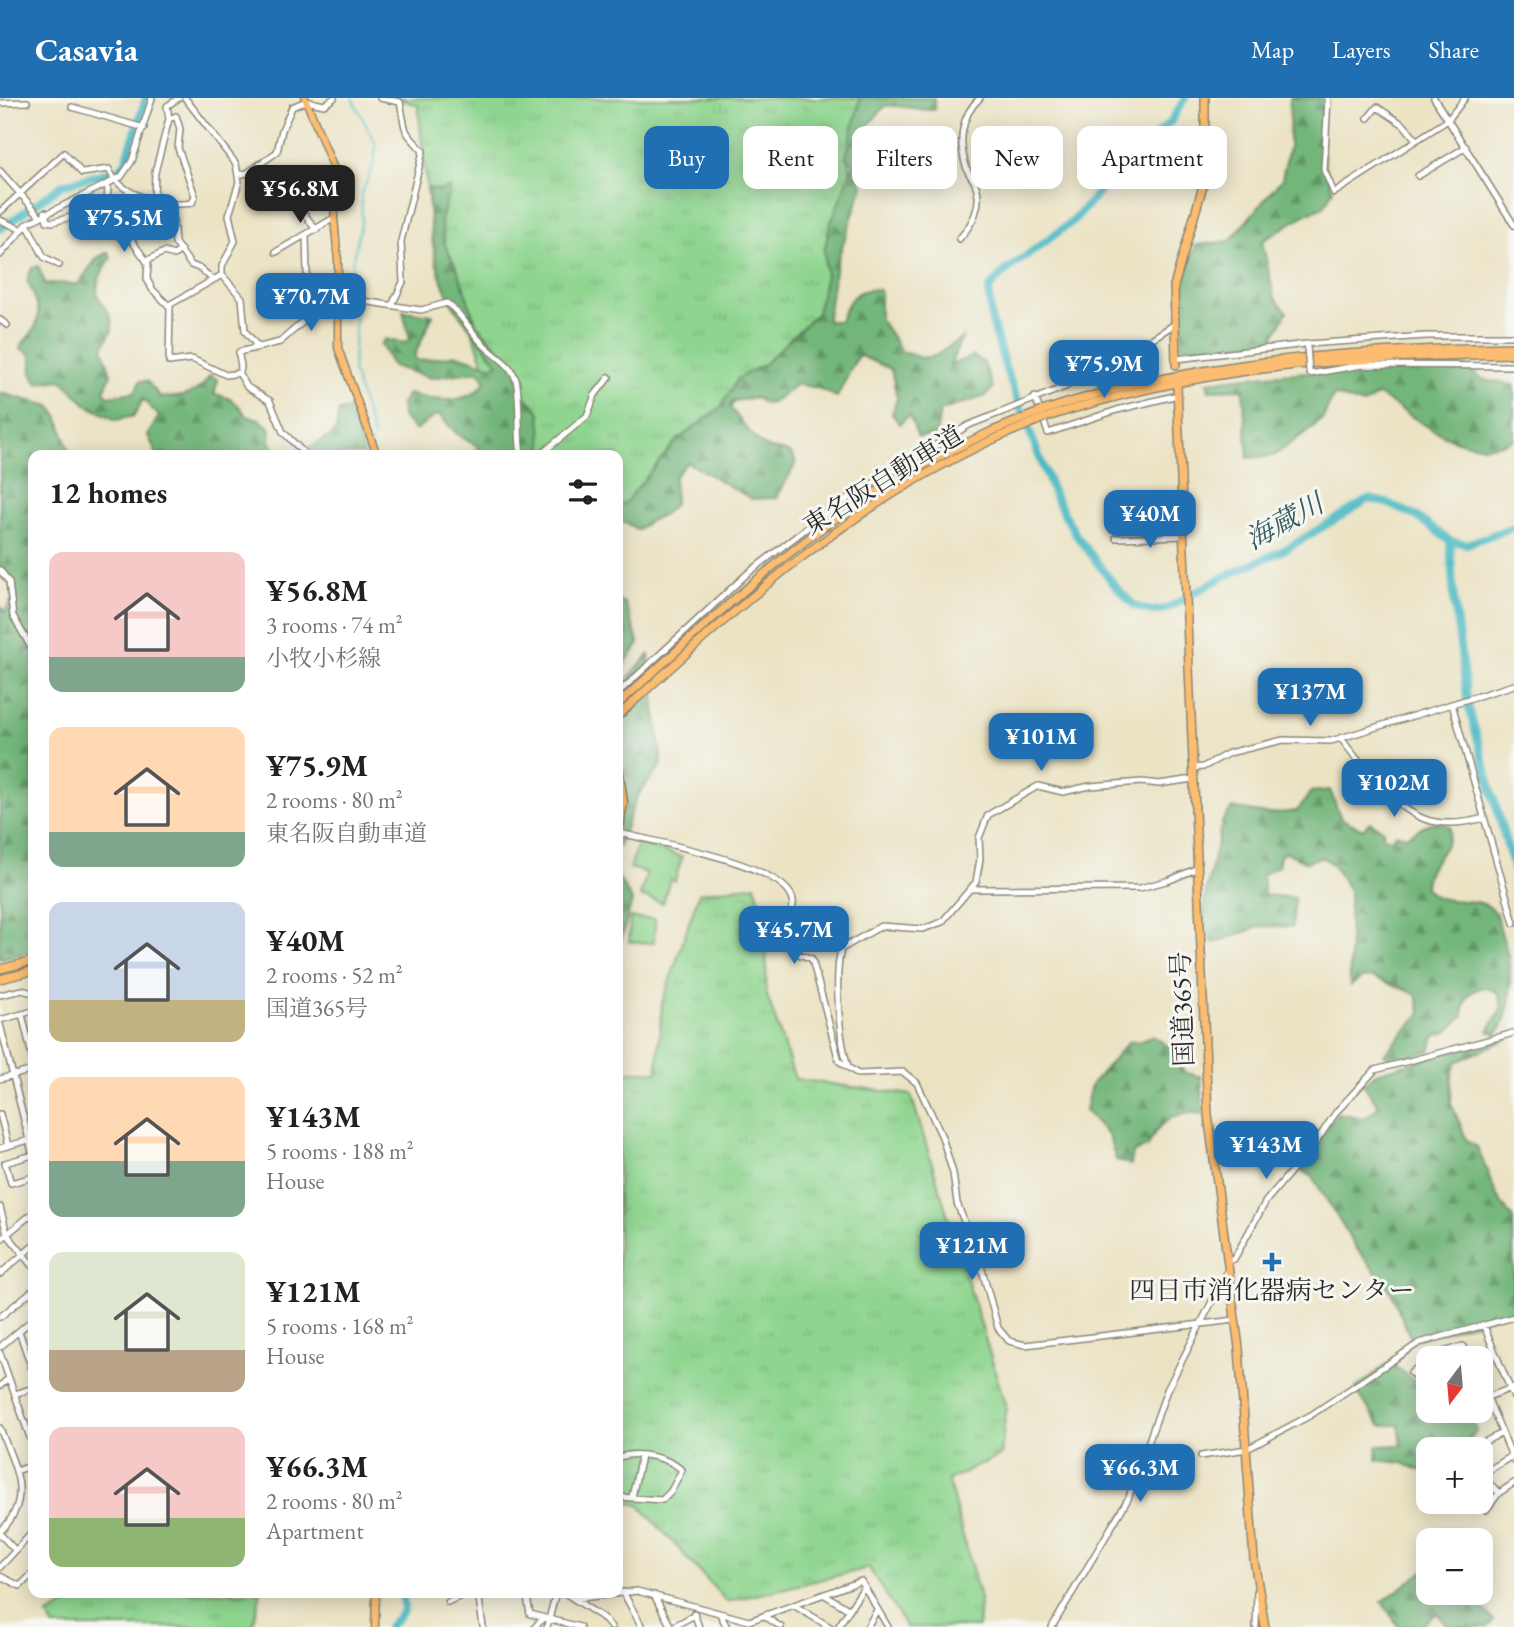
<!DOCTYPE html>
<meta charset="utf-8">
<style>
:root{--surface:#fff;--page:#f6f6f6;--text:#202124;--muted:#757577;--accent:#1f6fb2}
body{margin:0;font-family:"EB Garamond","Noto Serif JP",serif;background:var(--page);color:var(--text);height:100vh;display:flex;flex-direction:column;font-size:26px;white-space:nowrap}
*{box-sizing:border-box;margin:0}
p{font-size:23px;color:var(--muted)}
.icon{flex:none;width:38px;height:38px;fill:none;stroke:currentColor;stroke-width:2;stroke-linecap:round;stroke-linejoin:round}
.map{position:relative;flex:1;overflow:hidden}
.drawer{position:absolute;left:28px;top:352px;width:595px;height:1148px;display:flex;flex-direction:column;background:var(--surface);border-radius:14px;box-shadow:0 4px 18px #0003}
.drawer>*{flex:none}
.hud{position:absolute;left:644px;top:28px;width:665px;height:63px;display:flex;gap:14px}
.needle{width:46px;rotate:196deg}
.tools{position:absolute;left:1416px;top:1248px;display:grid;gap:14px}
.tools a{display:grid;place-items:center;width:77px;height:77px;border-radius:14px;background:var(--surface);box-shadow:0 4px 18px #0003;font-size:35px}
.price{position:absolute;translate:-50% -60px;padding:0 16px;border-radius:14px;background:var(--accent);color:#fff;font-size:23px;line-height:46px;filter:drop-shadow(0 2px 4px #0008)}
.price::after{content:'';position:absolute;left:50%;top:42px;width:21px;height:16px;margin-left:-10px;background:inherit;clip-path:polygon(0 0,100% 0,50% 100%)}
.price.selected{background:#222;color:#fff}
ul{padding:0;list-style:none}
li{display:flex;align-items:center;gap:21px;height:175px;padding:0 21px}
li span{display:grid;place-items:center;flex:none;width:196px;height:140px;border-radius:14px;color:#555}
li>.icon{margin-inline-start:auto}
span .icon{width:84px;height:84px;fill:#fffc;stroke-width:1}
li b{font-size:30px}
h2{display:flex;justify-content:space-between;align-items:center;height:84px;padding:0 21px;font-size:30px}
.pill{padding:0 24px;border-radius:14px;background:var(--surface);box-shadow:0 4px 18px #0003;font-size:24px;line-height:63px}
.pill.selected{background:var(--accent);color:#fff}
header{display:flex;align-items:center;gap:42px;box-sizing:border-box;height:98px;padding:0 35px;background:var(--accent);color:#fff}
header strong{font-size:33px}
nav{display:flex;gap:38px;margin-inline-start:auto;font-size:24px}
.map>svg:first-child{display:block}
.grass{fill:url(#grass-tufts);stroke:#5d805d;stroke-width:2}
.forest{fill:url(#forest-firs);stroke:#4f7052;stroke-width:2}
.park{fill:#8fd58f;stroke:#5d805d;stroke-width:2}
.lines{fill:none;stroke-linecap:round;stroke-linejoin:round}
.stream{stroke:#4cbac4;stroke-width:2}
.river{stroke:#4cbac4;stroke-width:8}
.minor-casing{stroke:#8b8778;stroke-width:8}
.major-casing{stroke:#8b8778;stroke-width:9}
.highway-casing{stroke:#8b8778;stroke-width:10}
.minor{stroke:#fff;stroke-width:5}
.major{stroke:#fcbd6f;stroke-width:6}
.highway{stroke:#fcbd6f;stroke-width:7}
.minor-bridge-casing{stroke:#8b8778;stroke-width:8;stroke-linecap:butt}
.highway-bridge-casing{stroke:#8b8778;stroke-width:10;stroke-linecap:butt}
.minor-bridge{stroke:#fff;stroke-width:5}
.highway-bridge{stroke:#fcbd6f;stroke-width:7}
.poi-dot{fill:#1f6fb2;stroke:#f6f6f2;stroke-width:2.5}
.labels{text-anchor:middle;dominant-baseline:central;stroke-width:6;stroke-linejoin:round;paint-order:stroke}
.street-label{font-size:26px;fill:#2b2b2b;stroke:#f6f6f2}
.poi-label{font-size:26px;fill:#2b2b2b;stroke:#f6f6f2}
.water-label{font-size:28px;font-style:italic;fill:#375d61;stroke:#f6f6f2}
</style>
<header>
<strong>Casavia</strong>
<nav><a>Map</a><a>Layers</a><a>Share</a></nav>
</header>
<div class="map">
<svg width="1514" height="1529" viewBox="0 0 1514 1529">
<defs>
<pattern id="grass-tufts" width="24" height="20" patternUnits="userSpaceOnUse" patternTransform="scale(1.75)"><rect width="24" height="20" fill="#8fd58f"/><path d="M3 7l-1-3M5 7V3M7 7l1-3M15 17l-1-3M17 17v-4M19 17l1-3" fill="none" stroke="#7cb77c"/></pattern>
<pattern id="forest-firs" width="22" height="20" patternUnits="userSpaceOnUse" patternTransform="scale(1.75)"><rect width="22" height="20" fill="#73b67a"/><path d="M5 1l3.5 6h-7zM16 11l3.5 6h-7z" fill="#5f9464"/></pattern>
</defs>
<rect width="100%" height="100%" fill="#f6f6f2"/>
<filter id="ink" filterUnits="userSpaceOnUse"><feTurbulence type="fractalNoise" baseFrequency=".0143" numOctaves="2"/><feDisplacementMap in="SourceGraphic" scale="14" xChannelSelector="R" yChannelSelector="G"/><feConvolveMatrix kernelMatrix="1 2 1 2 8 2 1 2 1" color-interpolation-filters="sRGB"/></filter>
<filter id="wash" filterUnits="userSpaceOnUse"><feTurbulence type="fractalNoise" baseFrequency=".00686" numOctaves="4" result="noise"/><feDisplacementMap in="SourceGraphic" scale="28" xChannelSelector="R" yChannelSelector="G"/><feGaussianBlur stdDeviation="1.57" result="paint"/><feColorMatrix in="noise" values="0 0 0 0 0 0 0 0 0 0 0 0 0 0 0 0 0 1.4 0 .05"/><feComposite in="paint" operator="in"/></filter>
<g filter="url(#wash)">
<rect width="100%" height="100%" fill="#ebe3c4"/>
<path class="grass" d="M396 0H862L848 57 852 83 820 216 618 425V357H502L497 301 430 119 418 7Z
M755 787 767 826 766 894 795 981 911 997 1006 1309 1001 1357 948 1382 980 1501 978 1529H906L869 1470 727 1504 639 1407 618 1402V974H657L662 906 699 795Z
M87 1495V1494L261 1495 252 1529H53L48 1517Z"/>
<path class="forest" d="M860 0H934L935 12C917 13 902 6 885 8L864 32 859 44 858 73 863 88 836 166 827 223H840C848 202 855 189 880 192V221L902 254 922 260 935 258 962 240 950 267 973 258 984 265 993 290 986 298 940 313 936 337 918 339 909 317 900 326 892 316 897 300 891 271 858 257 837 299 818 290 797 286 772 305 765 306 756 300 733 303 730 309C740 322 751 338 764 348 776 356 791 347 796 365L777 400 752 401 687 364 674 379 675 405C661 423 651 418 638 432L618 421V409L625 405 676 343 721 309 738 280 763 267 817 215 826 177 824 153 830 127 854 66 846 59Z
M1290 0H1324C1318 33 1321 62 1333 92L1324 109C1296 118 1287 130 1262 143L1274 199 1287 214 1271 244 1181 250C1183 213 1180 181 1196 147L1230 143 1282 81 1289 49Z
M450 89 441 123 445 147 459 175 476 226 513 266 519 274 524 297 540 314 543 357H470L480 350 458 337 438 316 415 332 402 318 401 306 408 296C434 303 470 309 486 282L478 273 431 280 392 268 381 246 385 241 404 245 410 241 403 213 433 217 414 258 418 263 457 257 491 268 498 266C483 245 462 224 450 201 432 168 430 127 428 90L441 93Z
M108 154 111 160C78 206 114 202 112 230 111 236 105 243 103 250L111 276 104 293 108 298 135 294 140 283H147L160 299C179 301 201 296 210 277L218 282 214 296C230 299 238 304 246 318L259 321 271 331 270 345 275 351 294 357H157L148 337 159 318 143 301 134 318 116 322 87 307 62 282 37 285 32 275 31 257 20 250C24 242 31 238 34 231 44 213 34 199 27 182L32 170 38 168 45 185 78 186 97 160Z
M1463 266 1484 282 1514 287V341C1468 366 1417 320 1378 297L1363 307 1334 297 1322 322 1274 358 1248 360 1243 291 1209 292 1207 284C1292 271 1377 273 1463 266Z
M0 295 50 308 58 318 70 357H33V853L0 861V508L5 514 16 494 0 471Z
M351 311 364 357H296L332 337 336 332 339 313Z
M618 502 625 505 639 546 618 575Z
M649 557 662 666 636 700 618 750V591Z
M1330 692 1341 721 1363 731 1370 724 1383 732V739L1392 741 1396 736 1407 738 1430 725H1445L1450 729C1451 754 1424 766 1425 789 1438 811 1472 796 1491 810 1499 816 1499 831 1503 840 1513 868 1514 915 1497 936L1488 933 1502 909 1497 894 1485 889C1467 893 1464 901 1463 918L1447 934 1434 938 1430 953 1392 962 1384 956 1421 915 1416 896 1372 879 1362 880 1350 888 1349 792 1332 766 1322 759 1306 764 1286 754 1280 758 1278 768 1262 777 1264 797 1295 800 1292 829 1261 828 1213 845 1202 824 1206 794 1222 724 1232 710 1266 716 1297 713 1311 694Z
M618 779 632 803 618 854Z
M1508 937 1509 940 1456 964 1452 977 1451 1005 1467 1043 1477 1049 1497 1098 1513 1121 1514 1213 1412 1243 1390 1192 1357 1151 1312 1078 1297 1070 1337 1015 1365 1020 1379 1008 1363 986 1376 975Z
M1153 938 1171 950 1184 974 1201 979 1203 1016C1178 1011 1155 1025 1148 1049L1133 1054 1131 1067 1116 1062 1109 1038 1085 1012 1091 987 1128 944 1141 943Z
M1390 1264 1428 1294V1312L1452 1313 1474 1326 1476 1334 1461 1351H1428V1364L1421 1373 1403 1365 1377 1362V1348L1402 1347 1399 1327H1380L1355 1291Z
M1428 1470V1494L1469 1495 1494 1523 1487 1529H1449L1437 1515 1420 1529H1399L1382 1504Z"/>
<path class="park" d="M638 745 682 759 675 783 670 781 663 805 640 798 647 775 630 770Z
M630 820 655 821 654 845 629 844Z"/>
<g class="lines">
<path class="stream" d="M352 0 376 46 374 65 361 97 362 120 352 166 356 213 353 273 374 340
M371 357 368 350 371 345"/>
<path class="river" d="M1185 0 1171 23 1119 72 1073 123 1003 175 989 191 991 220 1006 272 1054 397 1076 437 1116 489 1135 508 1152 513 1166 511 1221 480 1286 451 1369 401 1387 405 1416 418 1450 443 1454 503 1468 607 1514 773
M0 131 64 86 119 72 126 63 146 0
M1450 443 1467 446 1514 429
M389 1529C402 1513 408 1517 401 1494"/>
</g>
</g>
<g filter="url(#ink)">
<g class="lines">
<g class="minor-casing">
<path id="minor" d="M185 0 236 66 239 84 229 117 235 143 222 168V177
M380 0 400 4C407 38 401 29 423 53L401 143 403 184 393 205
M1328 0 1324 72 1334 95 1448 22 1465 0
M1434 0 1514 127
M0 5 27 4
M72 9 144 30
M1368 20 1377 9 1404 27 1416 42
M0 73 40 118
M238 77 247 75 277 54 282 32 292 9 306 3 324 7 334 0
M1418 78 1466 49
M108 86 107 109 148 165 147 181 152 191 170 209 169 264 192 261 226 277 239 275
M154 101 155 74 169 21
M172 105 175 145 191 167 201 171 212 181
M298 107 316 132
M0 114 64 55 82 75 109 71C118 97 166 110 192 105L195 98 178 50 180 31 176 18 169 21 167 8 179 0
M45 114 47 123 53 124 107 109
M0 122 20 131
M27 126 44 159 59 167
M306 138 307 175
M959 141C972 127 984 106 975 85 973 80 968 76 967 71 958 46 960 18 980 0
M276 154 334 120
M0 157 28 125 121 79 132 63 152 0
M146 163 164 154 174 157 181 152
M222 177 242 200 245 233 258 249
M337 199 421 212 447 205C462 216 470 233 483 246 494 258 511 265 516 282 521 300 517 350 522 357
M169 207 222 177
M0 222 7 227
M1176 261 1307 246 1426 238H1514
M1309 273 1310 276 1362 267 1514 268
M1035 299 1048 335 1117 312 1178 297
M306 357 283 334 270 303 247 289 239 275C244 268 238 262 239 254L280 244 322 207 338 183
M540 357 587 318 595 297 609 279
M1116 440 1183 438
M0 472 9 484 13 518 33 553
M618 595 747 476 837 407 969 327 1065 289 1097 264 1145 245 1175 226
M1452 606 1514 825
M1341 640C1351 655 1363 668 1375 682 1410 720 1432 734 1484 720
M1193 670 1203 669 1229 655 1283 642 1331 643 1514 587
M620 735C654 744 786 766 793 802 795 810 787 819 787 828L799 856 812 861 839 963 858 976 903 974 917 985 942 1039 953 1075 957 1105 981 1168 998 1230 1009 1243 1025 1247 1235 1222
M971 791 1140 790 1170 782 1198 770
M0 897 22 892 33 895
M22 916 33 962
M0 922 33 913
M0 926 33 1058
M848 968C839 940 834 880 841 851L881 828 923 831 942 824 976 784 980 761 979 740 988 717 1038 688 1063 694 1090 688 1142 684 1159 686 1193 681
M0 981 33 972
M0 1016 8 1048
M0 1050 33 1041
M33 1057 5 1065 11 1085 33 1079
M0 1109 7 1136 33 1168
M0 1142 33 1115
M1227 1163 1234 1161 1266 1103 1316 1044 1337 1013 1375 972 1514 935
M0 1176 33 1148
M0 1219 33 1192
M1484 1228 1514 1300
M19 1233 33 1274
M0 1249 33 1221
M0 1255 33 1348
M1480 1282 1514 1363
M0 1288 9 1280
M1428 1288 1411 1275 1431 1258 1463 1248 1471 1260
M15 1296 33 1290
M1480 1302 1514 1289
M0 1330C14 1369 35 1399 0 1434
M1470 1351 1502 1335
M1201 1358 1247 1351 1311 1317 1419 1245 1514 1219
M618 1360C635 1352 668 1359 682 1372L671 1393 662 1402 618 1399
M16 1373 33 1367
M1480 1376 1499 1395
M1481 1377 1512 1358
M632 1399 641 1358
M1477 1404 1486 1412 1499 1395 1514 1385
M0 1436 16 1453
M0 1469 33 1434
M0 1478 20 1488 33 1475
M457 1494 458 1499 471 1494
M478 1494 483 1529
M526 1494 530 1516 580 1529
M563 1494 602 1519 611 1529
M623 1494 642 1529
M654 1497 671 1529
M825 1497 848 1511
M574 1501 637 1493 749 1523 861 1483 888 1529
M448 1504 458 1499
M795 1508 830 1529
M694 1515 699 1529
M720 1516 727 1529
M764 1518 781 1529
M535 1529 543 1520
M547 1529 556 1494
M672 1529 693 1518
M838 1529 864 1489
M867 1529 877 1512
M1052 1529 1128 1401 1167 1292 1228 1172
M1256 1529 1257 1494"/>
</g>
<g class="major-casing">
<path id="major" d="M305 0 338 81 334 120 338 163V250L377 357
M618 662 624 704 618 742
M375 1529 376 1494"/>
</g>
<g class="highway-casing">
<path id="highway" d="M1176 267 1174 188 1205 81V0
M1177 288 1208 1016 1239 1250 1254 1462 1265 1529
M1042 313C1195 261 1353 252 1514 249
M1044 320C1202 267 1349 259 1514 256
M618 606C686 545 753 480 828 426 879 390 934 360 990 334
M618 618C733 511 850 407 994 341
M0 871 33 863
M0 881 33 873"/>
</g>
<use href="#minor" class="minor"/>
<use href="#major" class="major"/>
<use href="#highway" class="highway"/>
<g class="minor-bridge-casing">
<path id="minor-bridge" d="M1307 248 1309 273"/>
</g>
<g class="highway-bridge-casing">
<path id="highway-bridge" d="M990 334 1042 313
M994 341 1044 320"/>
</g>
<use href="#minor-bridge" class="minor-bridge"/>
<use href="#highway-bridge" class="highway-bridge"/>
</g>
</g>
<path class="poi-dot" d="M1268.5 1153.5h7v7h7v7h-7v7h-7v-7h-7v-7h7z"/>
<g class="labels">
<g class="street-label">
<text transform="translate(883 382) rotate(-32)">東名阪自動車道</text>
<text transform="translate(1182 911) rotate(-92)">国道365号</text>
</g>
<g class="poi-label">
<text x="1272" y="1192">四日市消化器病センター</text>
</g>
<g class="water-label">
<text transform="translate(1284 423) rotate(-29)">海蔵川</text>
</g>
</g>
</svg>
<div class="tools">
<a><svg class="needle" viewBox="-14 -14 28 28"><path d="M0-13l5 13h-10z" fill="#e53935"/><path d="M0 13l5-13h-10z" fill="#757577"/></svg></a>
<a>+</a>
<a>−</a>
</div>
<b class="price selected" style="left:300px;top:127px">¥56.8M</b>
<b class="price" style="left:124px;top:156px">¥75.5M</b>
<b class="price" style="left:311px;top:235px">¥70.7M</b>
<b class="price" style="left:1104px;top:302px">¥75.9M</b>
<b class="price" style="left:1150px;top:452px">¥40M</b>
<b class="price" style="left:1310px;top:630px">¥137M</b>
<b class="price" style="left:1041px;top:675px">¥101M</b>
<b class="price" style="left:1394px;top:721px">¥102M</b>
<b class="price" style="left:794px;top:868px">¥45.7M</b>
<b class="price" style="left:1266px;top:1083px">¥143M</b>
<b class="price" style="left:972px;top:1184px">¥121M</b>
<b class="price" style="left:1140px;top:1406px">¥66.3M</b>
<div class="hud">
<a class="pill selected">Buy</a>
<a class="pill">Rent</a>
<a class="pill">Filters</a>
<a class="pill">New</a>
<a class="pill">Apartment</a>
</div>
<section class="drawer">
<h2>12 homes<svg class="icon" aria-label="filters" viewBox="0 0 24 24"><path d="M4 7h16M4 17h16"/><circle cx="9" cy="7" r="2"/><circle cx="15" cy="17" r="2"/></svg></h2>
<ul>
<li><span style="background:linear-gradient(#f6c9c9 75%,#7fa58c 0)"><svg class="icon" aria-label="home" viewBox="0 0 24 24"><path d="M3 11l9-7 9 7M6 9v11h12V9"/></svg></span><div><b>¥56.8M</b><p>3 rooms · 74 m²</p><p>小牧小杉線</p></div></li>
<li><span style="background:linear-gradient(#ffd9b3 75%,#7fa58c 0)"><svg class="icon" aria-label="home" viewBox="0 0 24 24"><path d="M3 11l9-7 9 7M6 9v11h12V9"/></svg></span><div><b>¥75.9M</b><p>2 rooms · 80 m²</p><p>東名阪自動車道</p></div></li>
<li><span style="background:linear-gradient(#c9d6e8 70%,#c2b280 0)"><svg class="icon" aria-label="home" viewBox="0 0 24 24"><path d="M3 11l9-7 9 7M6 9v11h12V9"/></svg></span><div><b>¥40M</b><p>2 rooms · 52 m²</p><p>国道365号</p></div></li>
<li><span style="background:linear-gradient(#ffd9b3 60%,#7fa58c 0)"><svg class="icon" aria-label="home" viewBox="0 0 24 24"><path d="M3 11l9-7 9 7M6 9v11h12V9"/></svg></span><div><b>¥143M</b><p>5 rooms · 188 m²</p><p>House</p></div></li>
<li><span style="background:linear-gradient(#dfe7d0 70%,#b9a48a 0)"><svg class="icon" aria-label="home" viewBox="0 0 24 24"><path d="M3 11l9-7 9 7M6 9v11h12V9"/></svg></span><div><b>¥121M</b><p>5 rooms · 168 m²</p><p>House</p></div></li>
<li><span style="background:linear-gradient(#f6c9c9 65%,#8fb573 0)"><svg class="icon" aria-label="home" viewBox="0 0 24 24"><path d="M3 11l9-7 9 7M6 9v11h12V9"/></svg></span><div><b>¥66.3M</b><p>2 rooms · 80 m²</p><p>Apartment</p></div></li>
</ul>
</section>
</div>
